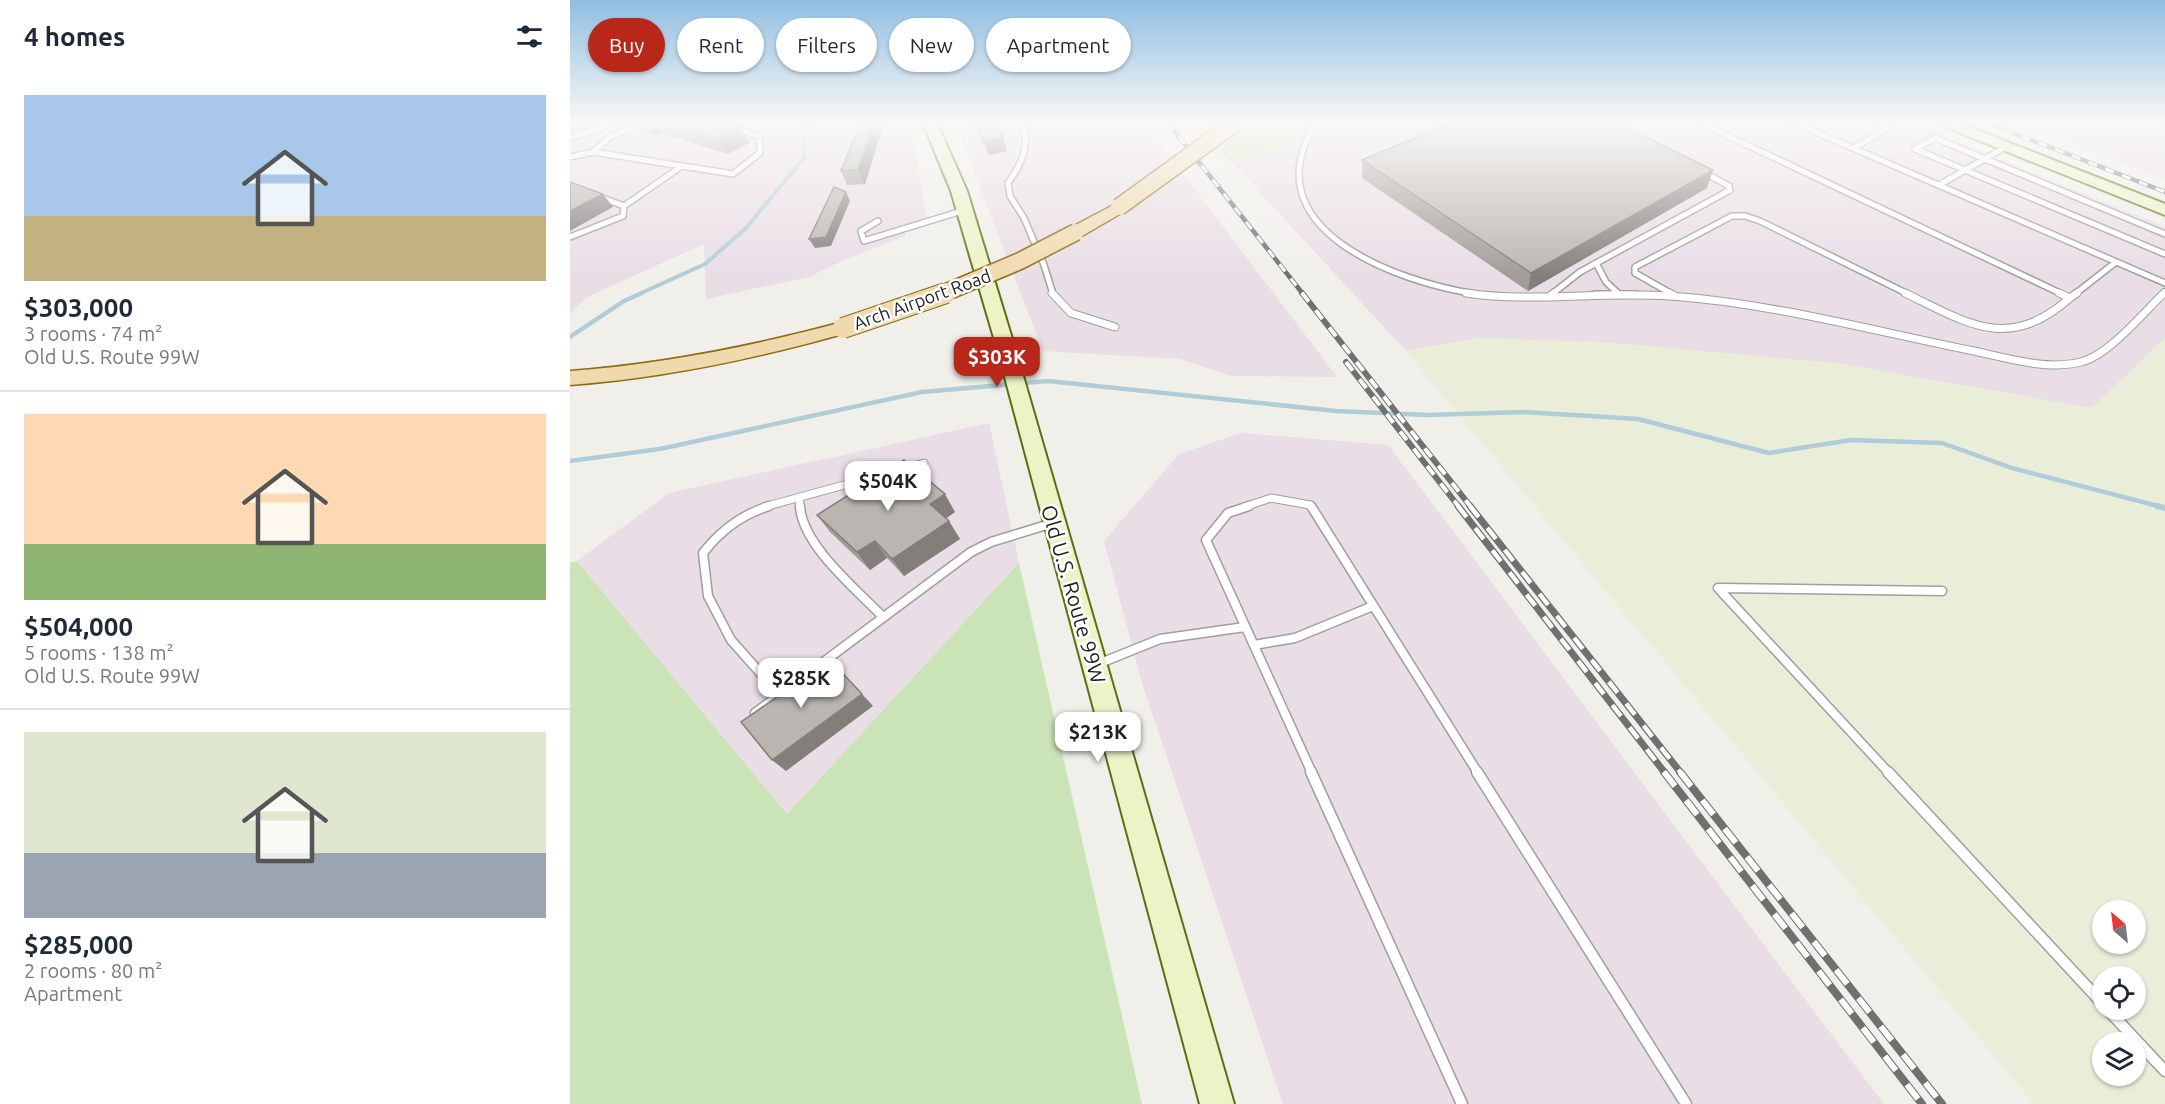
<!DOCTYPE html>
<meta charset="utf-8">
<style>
:root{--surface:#fff;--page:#f2f2f3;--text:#1f2937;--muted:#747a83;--line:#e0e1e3;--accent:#b9261a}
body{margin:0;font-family:Ubuntu,sans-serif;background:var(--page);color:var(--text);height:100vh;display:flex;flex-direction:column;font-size:22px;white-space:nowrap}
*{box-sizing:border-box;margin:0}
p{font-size:20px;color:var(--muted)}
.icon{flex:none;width:33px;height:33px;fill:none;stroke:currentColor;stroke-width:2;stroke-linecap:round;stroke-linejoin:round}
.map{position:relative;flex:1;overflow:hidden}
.side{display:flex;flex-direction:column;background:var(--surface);width:570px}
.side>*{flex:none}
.banner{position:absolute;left:18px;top:18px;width:570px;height:54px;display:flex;gap:12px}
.needle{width:39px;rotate:332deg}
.fabs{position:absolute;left:1522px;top:900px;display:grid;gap:12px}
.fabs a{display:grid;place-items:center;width:54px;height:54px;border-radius:50%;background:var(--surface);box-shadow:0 2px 4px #0004;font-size:30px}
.price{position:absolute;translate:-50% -51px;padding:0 14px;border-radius:12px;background:#fff;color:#222;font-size:20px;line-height:39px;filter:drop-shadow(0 2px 3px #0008)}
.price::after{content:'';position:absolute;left:50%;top:36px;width:18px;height:14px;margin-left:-9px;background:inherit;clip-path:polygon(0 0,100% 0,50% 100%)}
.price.on{background:var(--accent);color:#fff}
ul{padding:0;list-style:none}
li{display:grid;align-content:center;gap:12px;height:318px;padding:0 24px}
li+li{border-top:2px solid var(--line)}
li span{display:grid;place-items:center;height:186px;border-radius:0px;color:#555}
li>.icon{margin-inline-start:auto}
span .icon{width:108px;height:108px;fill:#fffc;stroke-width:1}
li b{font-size:26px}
h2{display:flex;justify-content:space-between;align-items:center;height:72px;padding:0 24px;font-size:26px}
.pill{padding:0 21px;border-radius:27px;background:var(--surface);box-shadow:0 2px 4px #0004;font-size:21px;line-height:54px}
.pill.on{background:var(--accent);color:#fff}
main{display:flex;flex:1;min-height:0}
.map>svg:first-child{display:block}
.industrial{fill:#e9dde6}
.farmland{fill:#eaedd8;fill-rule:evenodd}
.grass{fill:#cae4b7}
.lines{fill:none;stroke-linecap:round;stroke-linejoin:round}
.stream-far2{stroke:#b0ccd8;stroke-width:4}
.stream-far1{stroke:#b0ccd8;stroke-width:4.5}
.stream{stroke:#b0ccd8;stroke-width:6}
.lane-far3-casing{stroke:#9f9f9f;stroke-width:8}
.lane-far2-casing{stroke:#9f9f9f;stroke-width:9}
.lane-far1-casing{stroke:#9f9f9f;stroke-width:11}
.lane-casing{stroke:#9f9f9f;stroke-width:13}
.secondary-casing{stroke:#5d6e14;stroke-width:4}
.primary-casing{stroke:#8c6d14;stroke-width:3}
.lane-far3{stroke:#fff;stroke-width:5}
.lane-far2{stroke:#fff;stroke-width:7}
.lane-far1{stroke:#fff;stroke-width:8}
.lane{stroke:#fff;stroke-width:10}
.secondary{fill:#edf3c6;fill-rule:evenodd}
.primary{fill:#f1d9ae;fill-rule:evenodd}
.rail-far3-casing{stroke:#707070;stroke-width:4.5}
.rail-far2-casing{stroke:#707070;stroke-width:6}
.rail-far1-casing{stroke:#707070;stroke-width:7}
.rail-casing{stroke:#707070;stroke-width:8}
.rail-far3{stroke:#fff;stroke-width:3;stroke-dasharray:9;stroke-linecap:butt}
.rail-far2{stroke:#fff;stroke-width:4;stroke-dasharray:11;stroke-linecap:butt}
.rail-far1{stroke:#fff;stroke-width:4.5;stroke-dasharray:14;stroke-linecap:butt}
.rail{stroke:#fff;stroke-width:6;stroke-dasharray:18;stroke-linecap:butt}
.primary-bridge-far1-casing{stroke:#8c6d14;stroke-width:19;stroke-linecap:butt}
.primary-bridge-casing{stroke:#8c6d14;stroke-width:22;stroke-linecap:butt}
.primary-bridge-far1{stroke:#f1d9ae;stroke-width:16}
.primary-bridge{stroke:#f1d9ae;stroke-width:20}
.wall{fill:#a09c97}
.shaded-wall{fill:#827f7b}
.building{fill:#bab5b0;stroke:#827f7b;stroke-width:1.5}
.labels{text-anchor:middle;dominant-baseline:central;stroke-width:5;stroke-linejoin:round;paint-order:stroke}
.far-street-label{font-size:18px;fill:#222;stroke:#fff}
.street-label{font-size:21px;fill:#222;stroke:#fff}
</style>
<main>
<section class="side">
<h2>4 homes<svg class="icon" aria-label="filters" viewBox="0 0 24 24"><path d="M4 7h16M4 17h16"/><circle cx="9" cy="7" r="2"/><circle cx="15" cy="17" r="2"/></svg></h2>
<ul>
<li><span style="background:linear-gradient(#a9c7e8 65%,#c2b280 0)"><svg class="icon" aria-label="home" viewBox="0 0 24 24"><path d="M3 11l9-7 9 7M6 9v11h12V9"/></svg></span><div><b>$303,000</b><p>3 rooms · 74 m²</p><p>Old U.S. Route 99W</p></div></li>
<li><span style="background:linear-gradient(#ffd9b3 70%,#8fb573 0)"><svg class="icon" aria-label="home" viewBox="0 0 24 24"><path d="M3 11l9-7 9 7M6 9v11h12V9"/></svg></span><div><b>$504,000</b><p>5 rooms · 138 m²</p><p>Old U.S. Route 99W</p></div></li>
<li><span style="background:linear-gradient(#dfe7d0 65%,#9aa5b1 0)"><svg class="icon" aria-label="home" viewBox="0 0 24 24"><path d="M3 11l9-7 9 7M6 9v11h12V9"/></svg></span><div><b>$285,000</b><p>2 rooms · 80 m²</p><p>Apartment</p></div></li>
</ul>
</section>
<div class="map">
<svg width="1595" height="1104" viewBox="0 0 1595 1104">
<rect width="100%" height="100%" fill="#f1efea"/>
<path class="industrial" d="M0 123H328L341 126 358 225 334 232 336 236 272 261 239 277 136 299 134 244 17 297 0 313Z
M385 123H575L767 377 662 376 609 359 473 351Z
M750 123H1343L1595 227V338L1522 408 1265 363 908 338 836 351 662 162 710 148Z
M1446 123H1595V179Z
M419 423 449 563 217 814 7 561 99 493Z
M671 433 818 445 1314 1104H713L573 686 534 541 609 454Z"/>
<path class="farmland" d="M908 338 1033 342 1265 363 1522 408 1595 338V1104H1464L836 351ZM1533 910H1566V944H1533ZM1533 976H1566V1010H1533ZM1533 1042H1566V1076H1533Z"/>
<path class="grass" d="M619 123H750L710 148 662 162 636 142Z
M7 561 217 814 449 563 572 1104H0V563Z"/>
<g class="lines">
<path class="stream-far2" d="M69 294 135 264 176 228 234 158 235 137 241 123"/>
<path class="stream-far1" d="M0 337 54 301 72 293
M0 461 90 449 352 392 478 381 766 411 857 415 954 412 1068 419 1199 453 1281 440 1372 443 1442 468 1592 507"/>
<path class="stream" d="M1587 506 1595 508"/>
<g class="lane-far3-casing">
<path id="lane-far3" d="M452 123C461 145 451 165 438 183L440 196 454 218 474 265 483 294
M746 123C679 229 827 282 906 294
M1131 123 1492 294
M1225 123 1595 283
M0 138 45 123
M1283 148 1319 128 1311 123
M23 152 163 174 190 153V137L148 123
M0 157 23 152 40 137 73 123
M1369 185 1437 146
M27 196 54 206
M308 221 291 231 294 241 395 210
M1595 234 1365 138 1345 149 1595 254
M0 237 53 216 54 206 112 166
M1026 263 1036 282 1049 294
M982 294 1010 272 1160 190 1159 186 1133 172
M1025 294H1066
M1102 294 1065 273V267L1162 216H1175L1190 221 1338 294
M1505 294 1546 262
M1593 294 1595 292"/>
</g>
<g class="lane-far2-casing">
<path id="lane-far2" d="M482 293 501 313 545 327
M896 293C963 303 1032 291 1100 296 1200 303 1300 330 1399 350 1434 357 1475 371 1511 362 1539 355 1573 313 1594 293
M1099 293 1103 295
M1335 293C1399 324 1438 352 1500 298
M1489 293 1500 298 1507 293
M979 297 984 293
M333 469 354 463
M229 497 230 507
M194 507 318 473
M674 507 701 498 740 505 741 507"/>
</g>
<g class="lane-far1-casing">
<path id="lane-far1" d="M199 506C171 515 151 530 133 553L138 596 161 640 209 694
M230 506C232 545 286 589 313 617
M679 506 658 513 636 540 742 773
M741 506 908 773
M684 645 725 638 803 606
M528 664 590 639 675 627
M185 713 401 552 421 542 483 523
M1319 773 1148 588 1372 591"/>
</g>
<g class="lane-casing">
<path id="lane" d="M741 772 892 1104
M907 772 1116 1104
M1318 772 1533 1004
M1538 1010 1595 1071"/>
</g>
<g class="secondary-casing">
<path id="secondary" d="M353 123H367L397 191 447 355 664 1104H630L429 355 381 191Z
M1371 123H1389L1595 204V215L1373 126Z"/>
</g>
<g class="primary-casing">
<path id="primary" d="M549 202 555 203 557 207 555 211 512 236H500L497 232 500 228Z
M273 322 280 324 283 328 280 332C188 358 96 378 0 385V371C93 364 183 346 273 322Z"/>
</g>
<use href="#lane-far3" class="lane-far3"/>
<use href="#lane-far2" class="lane-far2"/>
<use href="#lane-far1" class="lane-far1"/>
<use href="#lane" class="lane"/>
<use href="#secondary" class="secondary"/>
<use href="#primary" class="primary"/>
<g class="rail-far3-casing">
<path id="rail-far3" d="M598 123 733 294
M1418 123 1595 192"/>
</g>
<g class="rail-far2-casing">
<path id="rail-far2" d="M732 293 901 507
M776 362 889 507"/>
</g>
<g class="rail-far1-casing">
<path id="rail-far1" d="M888 506 1095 773
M900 506 1111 773"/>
</g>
<g class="rail-casing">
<path id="rail" d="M1094 772 1352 1104
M1110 772 1372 1104"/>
</g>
<use href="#rail-far3" class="rail-far3"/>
<use href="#rail-far2" class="rail-far2"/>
<use href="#rail-far1" class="rail-far1"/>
<use href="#rail" class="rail"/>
<g class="primary-bridge-far1-casing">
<path id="primary-bridge-far1" d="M549 207 665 123
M372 294 450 261 506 232"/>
</g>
<g class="primary-bridge-casing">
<path id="primary-bridge" d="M273 328 376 293"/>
</g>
<use href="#primary-bridge-far1" class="primary-bridge-far1"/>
<use href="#primary-bridge" class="primary-bridge"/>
</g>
<path class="wall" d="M0 123H26L15 128 0 125Z
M64 123H156L170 127 179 143 157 154 92 133 86 136 69 130Z
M404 123H425L437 151 419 155Z
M313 126 295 184 277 185 271 171Z
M792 160 1137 188 958 291 792 178Z
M385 512 376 518 390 539 334 576 317 558 300 570 260 532 247 515Z"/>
<path class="shaded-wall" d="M11 123H26L15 128Z
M53 123H62L55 125Z
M78 123H86L92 133 86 136Z
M304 123H311L313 126 295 184 288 170Z
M170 127 179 143 157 154 148 139Z
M433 137 437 151 419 155 414 142Z
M1143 170 1137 188 958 291 961 273Z
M276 192 280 201 261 246 245 248 239 239Z
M33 194 43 207 0 231V211Z
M375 494 385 512 371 522 360 504Z
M379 521 390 539 334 576 322 559Z
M305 541 317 558 300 570 287 552Z
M292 694 303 706 216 771 202 760Z"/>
<path class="building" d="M98 123H155L170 127 148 139Z
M291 123H304L288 170 271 171Z
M406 123H425L433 137 414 142Z
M881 123H1047L1143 170 961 273 792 160Z
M0 182 33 194 0 211Z
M264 187 276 192 256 237 239 239Z
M334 460 375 494 360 504 379 521 322 559 305 541 287 552 247 515Z
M260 660 292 694 202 760 171 722Z"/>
<linearGradient id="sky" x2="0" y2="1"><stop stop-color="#91bee2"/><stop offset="0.44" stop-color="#f9f8f6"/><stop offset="1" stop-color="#f9f8f6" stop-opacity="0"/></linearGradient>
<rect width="1595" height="277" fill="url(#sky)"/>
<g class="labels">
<g class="far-street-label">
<text transform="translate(352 299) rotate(-20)">Arch Airport Road</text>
</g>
<g class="street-label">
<text transform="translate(504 594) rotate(74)">Old U.S. Route 99W</text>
</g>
</g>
</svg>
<div class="fabs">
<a><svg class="needle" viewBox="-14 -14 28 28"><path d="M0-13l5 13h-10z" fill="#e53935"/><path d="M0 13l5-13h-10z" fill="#747a83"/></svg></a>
<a><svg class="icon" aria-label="locate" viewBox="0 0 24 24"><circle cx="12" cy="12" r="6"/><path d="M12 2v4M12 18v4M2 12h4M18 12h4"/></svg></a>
<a><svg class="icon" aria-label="layers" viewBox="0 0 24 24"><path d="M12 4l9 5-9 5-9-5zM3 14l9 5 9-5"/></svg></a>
</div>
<b class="price on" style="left:427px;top:388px">$303K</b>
<b class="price" style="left:318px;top:512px">$504K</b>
<b class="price" style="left:231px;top:709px">$285K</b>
<b class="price" style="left:528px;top:763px">$213K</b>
<div class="banner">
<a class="pill on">Buy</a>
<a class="pill">Rent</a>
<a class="pill">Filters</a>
<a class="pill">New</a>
<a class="pill">Apartment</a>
</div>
</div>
</main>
